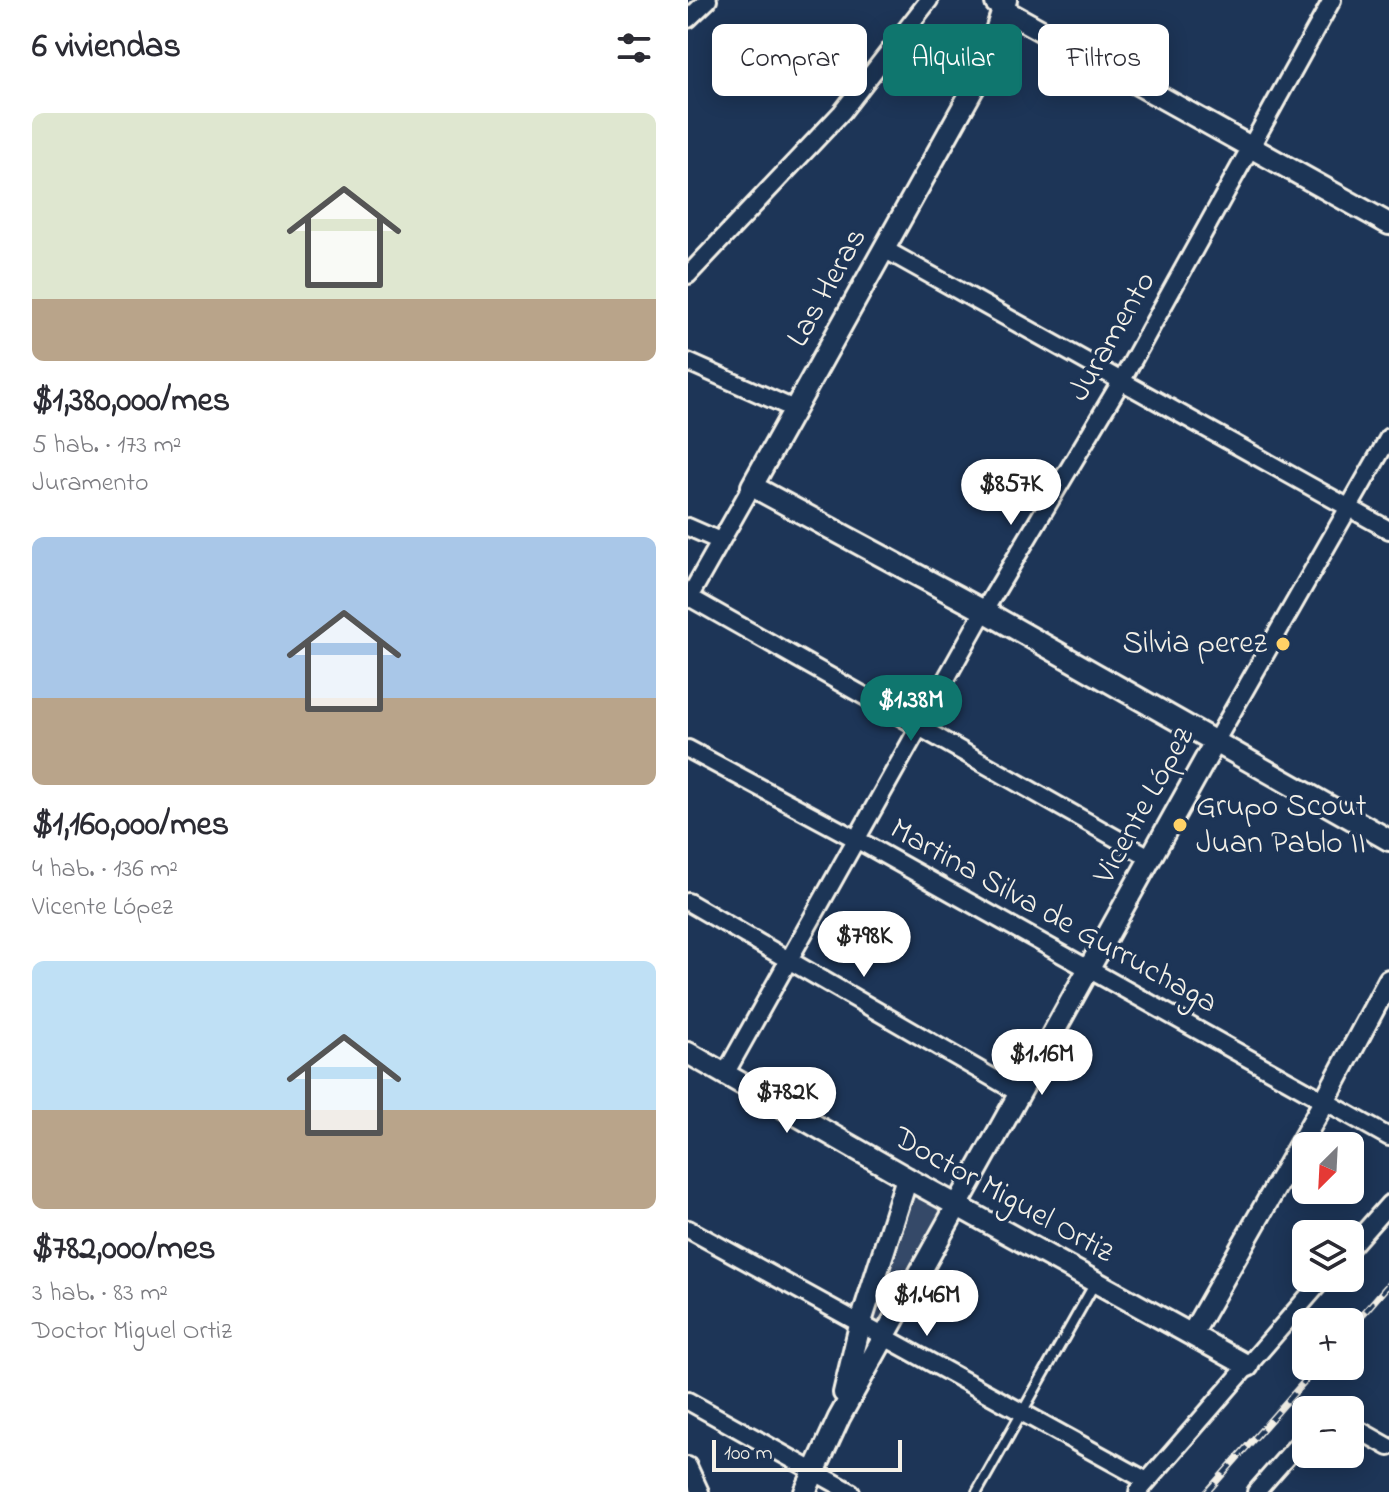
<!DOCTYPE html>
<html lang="es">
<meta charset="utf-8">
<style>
:root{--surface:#fff;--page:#f7f7f7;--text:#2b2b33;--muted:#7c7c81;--accent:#0f766e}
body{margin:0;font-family:"Indie Flower",sans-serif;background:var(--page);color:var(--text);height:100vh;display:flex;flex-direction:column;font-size:30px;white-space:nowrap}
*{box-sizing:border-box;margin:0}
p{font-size:26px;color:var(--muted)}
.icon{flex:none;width:44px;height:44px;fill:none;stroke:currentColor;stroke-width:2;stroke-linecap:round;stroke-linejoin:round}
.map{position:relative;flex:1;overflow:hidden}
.sheet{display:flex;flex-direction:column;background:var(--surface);width:688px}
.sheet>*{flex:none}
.top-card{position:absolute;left:24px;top:24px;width:556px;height:72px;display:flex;gap:16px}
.needle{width:52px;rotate:204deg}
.buttons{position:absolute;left:604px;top:1132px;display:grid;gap:16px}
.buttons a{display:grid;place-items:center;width:72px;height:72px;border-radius:12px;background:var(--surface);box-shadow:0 4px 20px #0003;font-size:40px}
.scale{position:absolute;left:24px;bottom:20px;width:190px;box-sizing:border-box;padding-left:8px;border:4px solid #f4f1e8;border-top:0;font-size:22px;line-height:28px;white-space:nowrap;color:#f4f1e8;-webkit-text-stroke:6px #1d3557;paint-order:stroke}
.price{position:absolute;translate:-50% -68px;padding:0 18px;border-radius:28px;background:#fff;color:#222;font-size:26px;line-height:52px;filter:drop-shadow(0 2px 4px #0008)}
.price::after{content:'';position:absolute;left:50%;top:48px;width:24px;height:18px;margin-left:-12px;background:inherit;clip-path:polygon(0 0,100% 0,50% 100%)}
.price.on{background:var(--accent);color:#fff}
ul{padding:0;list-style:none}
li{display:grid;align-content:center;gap:16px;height:424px;padding:0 32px}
li span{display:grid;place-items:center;height:248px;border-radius:12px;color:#555}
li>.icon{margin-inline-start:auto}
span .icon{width:144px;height:144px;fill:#fffc;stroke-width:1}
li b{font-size:34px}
h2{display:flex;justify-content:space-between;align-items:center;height:96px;padding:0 32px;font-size:34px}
.chip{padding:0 28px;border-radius:12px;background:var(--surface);box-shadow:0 4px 20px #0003;font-size:28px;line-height:72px}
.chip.on{background:var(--accent);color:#fff}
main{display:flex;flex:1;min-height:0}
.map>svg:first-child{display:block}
.green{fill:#354a67;stroke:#949ea8;stroke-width:2}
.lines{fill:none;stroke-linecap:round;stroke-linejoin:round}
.service-casing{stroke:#f4f1e8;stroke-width:14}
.minor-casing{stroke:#f4f1e8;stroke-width:22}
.tertiary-casing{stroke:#f4f1e8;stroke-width:26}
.service{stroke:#1d3557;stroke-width:8}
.minor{stroke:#1d3557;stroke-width:16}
.tertiary{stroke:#1d3557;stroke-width:20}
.rail-casing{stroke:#f4f1e8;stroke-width:7}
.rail{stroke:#1d3557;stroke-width:4;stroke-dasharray:12;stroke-linecap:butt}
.poi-dot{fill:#ffd166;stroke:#1d3557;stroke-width:3}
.labels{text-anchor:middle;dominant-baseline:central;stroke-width:7;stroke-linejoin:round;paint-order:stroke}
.street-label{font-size:32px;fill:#f4f1e8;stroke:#1d3557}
.poi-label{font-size:32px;fill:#f4f1e8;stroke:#1d3557;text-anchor:end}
</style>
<main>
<section class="sheet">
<h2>6 viviendas<svg class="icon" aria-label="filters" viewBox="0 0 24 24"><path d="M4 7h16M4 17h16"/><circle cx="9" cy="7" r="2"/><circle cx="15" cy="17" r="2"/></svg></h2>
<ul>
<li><span style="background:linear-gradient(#dfe7d0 75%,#b9a48a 0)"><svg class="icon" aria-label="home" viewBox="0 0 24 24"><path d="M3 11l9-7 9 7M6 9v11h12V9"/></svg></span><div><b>$1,380,000/mes</b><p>5 hab. · 173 m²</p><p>Juramento</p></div></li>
<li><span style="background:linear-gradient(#a9c7e8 65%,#b9a48a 0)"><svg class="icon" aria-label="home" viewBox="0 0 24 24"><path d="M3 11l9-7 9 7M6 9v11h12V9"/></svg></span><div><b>$1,160,000/mes</b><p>4 hab. · 136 m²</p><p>Vicente López</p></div></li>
<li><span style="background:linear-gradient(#bfe0f5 60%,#b9a48a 0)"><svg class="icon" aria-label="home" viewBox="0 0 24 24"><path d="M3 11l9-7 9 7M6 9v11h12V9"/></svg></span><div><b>$782,000/mes</b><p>3 hab. · 83 m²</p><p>Doctor Miguel Ortiz</p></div></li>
</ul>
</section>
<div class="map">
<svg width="701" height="1492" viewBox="0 0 701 1492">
<rect width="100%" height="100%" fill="#1d3557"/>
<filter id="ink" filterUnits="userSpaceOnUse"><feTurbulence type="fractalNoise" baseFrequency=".0125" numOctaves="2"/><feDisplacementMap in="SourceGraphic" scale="16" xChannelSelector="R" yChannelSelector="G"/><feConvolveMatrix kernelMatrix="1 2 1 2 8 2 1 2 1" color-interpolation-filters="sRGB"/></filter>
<g filter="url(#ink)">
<path class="green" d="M223 1195 260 1211 195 1329 184 1323Z"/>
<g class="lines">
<g class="service-casing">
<path id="service" d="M289 1492 407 1283"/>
</g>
<g class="minor-casing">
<path id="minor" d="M0 19 20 0
M196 249 701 530
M0 275 154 112 241 0
M0 362 106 409
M0 527 32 541
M1 597 463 858
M0 599 64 486
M527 742 701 437
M0 749 168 839 701 1137
M0 902 331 1093
M37 1074 296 611 434 380 644 0
M0 1229 459 1481
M662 1248 701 1204
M0 1401 163 1492
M662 1425 701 1447
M0 1466 12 1492
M450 1492 636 1278
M568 1492 618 1435"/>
</g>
<g class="tertiary-casing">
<path id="tertiary" d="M318 0 295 71 64 486 296 611 701 840
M308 3 316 10 701 224
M0 1053 219 1178 560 1366
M504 1334 636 1102 701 980
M156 1393 172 1325 219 1178
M117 1492 151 1418 527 742"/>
</g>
<use href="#service" class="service"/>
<use href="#minor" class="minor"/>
<use href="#tertiary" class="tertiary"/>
<g class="rail-casing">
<path id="rail" d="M662 1329 701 1284
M519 1492 630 1366"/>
</g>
<use href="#rail" class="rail"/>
</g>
</g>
<g class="poi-dot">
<circle cx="595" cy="644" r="8"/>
<circle cx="492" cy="825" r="8"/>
</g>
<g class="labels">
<g class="street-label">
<text transform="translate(140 288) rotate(-61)">Las Heras</text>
<text transform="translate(425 337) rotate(-60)">Juramento</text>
<text transform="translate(457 806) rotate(-61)">Vicente López</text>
<text transform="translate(365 917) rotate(29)">Martina Silva de Gurruchaga</text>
<text transform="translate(315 1196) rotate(29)">Doctor Miguel Ortiz</text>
</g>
<g class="poi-label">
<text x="579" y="644">Silvia perez</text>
<text x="508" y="807" text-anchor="start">Grupo Scout<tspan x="508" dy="37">Juan Pablo II</tspan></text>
</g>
</g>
</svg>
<div class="buttons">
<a><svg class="needle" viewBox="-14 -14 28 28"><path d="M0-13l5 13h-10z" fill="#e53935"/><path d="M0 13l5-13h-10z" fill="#7c7c81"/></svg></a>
<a><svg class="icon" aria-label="layers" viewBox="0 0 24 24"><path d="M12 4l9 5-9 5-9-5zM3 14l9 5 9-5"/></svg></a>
<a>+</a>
<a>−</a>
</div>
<div class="scale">100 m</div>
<b class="price" style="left:323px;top:527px">$857K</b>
<b class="price on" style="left:223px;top:743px">$1.38M</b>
<b class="price" style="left:176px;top:979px">$798K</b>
<b class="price" style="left:354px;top:1097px">$1.16M</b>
<b class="price" style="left:99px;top:1135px">$782K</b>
<b class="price" style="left:239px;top:1338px">$1.46M</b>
<div class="top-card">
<a class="chip">Comprar</a>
<a class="chip on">Alquilar</a>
<a class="chip">Filtros</a>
</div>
</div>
</main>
